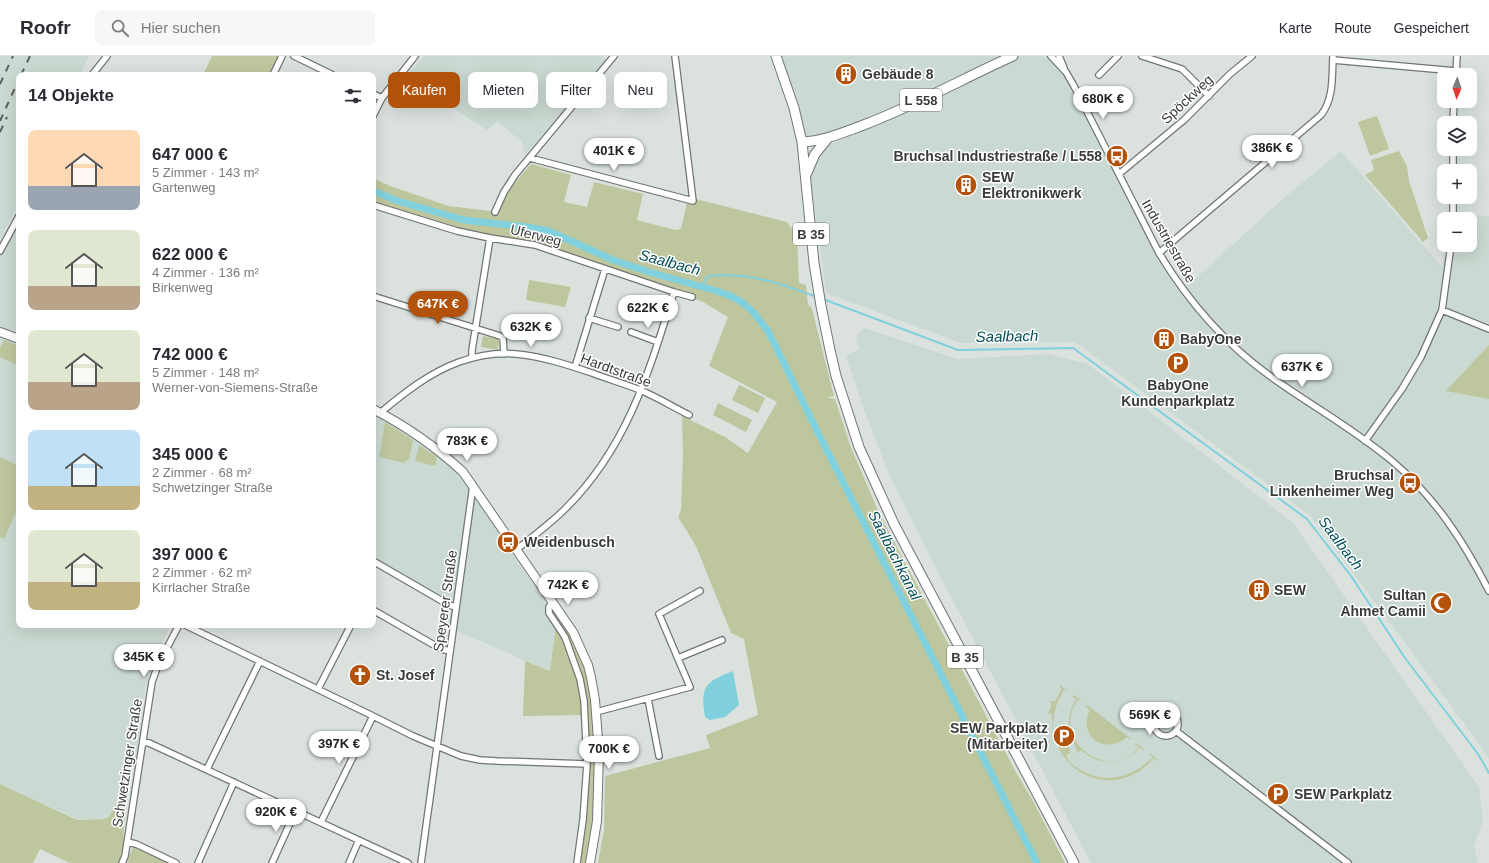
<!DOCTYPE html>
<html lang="de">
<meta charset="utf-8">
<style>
:root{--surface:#fff;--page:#f7f7f7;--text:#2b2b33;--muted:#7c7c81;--line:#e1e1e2;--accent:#b2520b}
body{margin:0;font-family:Arial,sans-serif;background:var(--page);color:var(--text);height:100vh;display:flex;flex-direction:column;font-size:15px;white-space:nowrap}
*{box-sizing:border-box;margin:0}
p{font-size:13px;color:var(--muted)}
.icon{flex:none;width:22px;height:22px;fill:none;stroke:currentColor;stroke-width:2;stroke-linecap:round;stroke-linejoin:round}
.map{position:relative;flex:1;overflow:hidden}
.sheet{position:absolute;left:16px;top:16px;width:360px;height:556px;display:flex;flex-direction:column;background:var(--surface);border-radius:8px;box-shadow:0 4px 16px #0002}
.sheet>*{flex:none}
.guide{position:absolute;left:388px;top:16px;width:380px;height:36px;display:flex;gap:8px}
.needle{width:26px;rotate:182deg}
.fabs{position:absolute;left:1437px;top:12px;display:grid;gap:8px}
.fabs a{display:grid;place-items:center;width:40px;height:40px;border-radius:8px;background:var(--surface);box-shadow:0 4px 16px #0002;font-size:20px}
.price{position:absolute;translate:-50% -34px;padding:0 9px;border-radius:14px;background:#fff;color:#222;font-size:13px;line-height:26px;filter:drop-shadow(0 1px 2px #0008)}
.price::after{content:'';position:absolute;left:50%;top:24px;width:12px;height:9px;margin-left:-6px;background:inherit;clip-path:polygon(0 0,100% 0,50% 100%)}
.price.current{background:var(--accent);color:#fff}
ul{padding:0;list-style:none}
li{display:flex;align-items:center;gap:12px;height:100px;padding:0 12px}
li span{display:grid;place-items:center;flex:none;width:112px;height:80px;border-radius:8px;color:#555}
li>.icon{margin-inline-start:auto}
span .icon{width:48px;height:48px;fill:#fffc;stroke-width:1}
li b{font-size:17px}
h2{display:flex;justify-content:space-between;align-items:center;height:48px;padding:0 12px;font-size:17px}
.tag{padding:0 14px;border-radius:8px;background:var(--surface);box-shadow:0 4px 16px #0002;font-size:14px;line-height:36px}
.tag.current{background:var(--accent);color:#fff}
header{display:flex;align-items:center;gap:24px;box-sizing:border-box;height:56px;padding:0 20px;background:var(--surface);border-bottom:1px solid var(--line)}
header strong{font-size:19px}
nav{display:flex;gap:22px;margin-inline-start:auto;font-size:14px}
.search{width:280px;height:36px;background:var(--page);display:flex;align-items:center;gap:10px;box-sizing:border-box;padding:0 14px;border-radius:8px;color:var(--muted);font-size:15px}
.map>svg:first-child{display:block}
.built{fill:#cad9d1}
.green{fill:#bec69e}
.water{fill:#80d0dd}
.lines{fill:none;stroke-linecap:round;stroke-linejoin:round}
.stream{stroke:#80d0dd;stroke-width:2}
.canal{stroke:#80d0dd;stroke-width:7}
.street-casing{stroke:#707673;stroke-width:8}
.secondary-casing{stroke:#707673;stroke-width:10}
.primary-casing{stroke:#707673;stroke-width:11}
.street{stroke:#fff;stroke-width:5.5}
.secondary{stroke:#fff;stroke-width:8}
.primary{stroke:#fff;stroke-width:9}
.rail{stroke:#5c605d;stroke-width:2;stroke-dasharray:7 7;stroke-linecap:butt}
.labels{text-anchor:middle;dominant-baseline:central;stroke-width:3;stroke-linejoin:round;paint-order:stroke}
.shield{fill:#fff;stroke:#747675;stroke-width:1}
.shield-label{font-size:13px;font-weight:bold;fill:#393c3a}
.poi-label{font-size:14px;font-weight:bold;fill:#393c3a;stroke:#fff;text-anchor:start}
.street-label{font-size:14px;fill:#393c3a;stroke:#fff}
.water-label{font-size:15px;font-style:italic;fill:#014e57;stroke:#fff}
</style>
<header>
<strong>Roofr</strong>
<div class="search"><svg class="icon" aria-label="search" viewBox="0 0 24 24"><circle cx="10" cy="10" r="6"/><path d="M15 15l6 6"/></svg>Hier suchen</div>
<nav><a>Karte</a><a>Route</a><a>Gespeichert</a></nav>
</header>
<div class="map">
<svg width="1489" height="807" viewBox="0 0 1489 807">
<rect width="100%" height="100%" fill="#dbe2de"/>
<path class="built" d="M0 0H89L80 19H19V148L0 183Z
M424 0H602L608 5 525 99 522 86 497 65 487 74 406 22Z
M779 0H1002L917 44 839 77 805 83 799 51Z
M1012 0H1054L1066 16 1147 175 1183 234 1285 141 1341 95 1442 211 1445 189H1470V163H1448V158L1489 160V703L1483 693 1311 460 1075 286 961 287 826 237 810 119 823 92 920 48Z
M19 168V569H169L170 571 152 608 145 632 136 703 130 722 109 762 105 763H77L0 728V200Z
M864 272 958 303 1049 298 1088 308 1293 467 1479 731 1483 764 1474 790 1478 807H1091L930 501 890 421 863 351 846 300 860 293 856 285 858 277Z
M373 358 389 366 449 408 467 427 490 462 516 504 543 540 555 573 550 615 448 571 451 545 373 501Z"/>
<path class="green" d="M212 0H278L269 19H203Z
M1377 60 1389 93 1370 100 1358 66Z
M1399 95 1407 110 1409 125 1428 182 1423 186 1365 119 1374 114 1371 104Z
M531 108 571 119 564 146 587 151 594 126 643 138 637 164 675 174 681 173 688 141 787 166 797 180 799 227 806 229 808 248 812 253 834 340 828 341V342L835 343 850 389 879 457 1017 718 1034 747 1065 807H598L604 774 605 720 710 692 706 679 758 659 744 583 731 577 696 490 678 461 681 454 683 398 682 360 725 381 748 397 777 346 709 310 728 261 703 246 676 235 560 194 532 185 470 175 373 146V122L390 130 449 150 498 156 511 131Z
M529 224 571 231 565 251 526 244Z
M483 280 499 283 498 294 481 291Z
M4 284 19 290V310L0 301V292Z
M1489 289V343L1446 335Z
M739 329 765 342 758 357 732 344Z
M718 347 752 364 746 376 713 359Z
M385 366 413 384 409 404H406L405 407 379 401Z
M419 389 437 401 435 410 415 405Z
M0 401 19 410V449L4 483 0 481Z
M553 546 588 609 599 697 590 807H577L587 708 585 659 523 660 525 605 550 615 556 568 549 557Z
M1060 629 1068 636 1064 634C1055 648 1047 673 1059 688L1063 685 1069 689 1070 697 1066 699C1068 706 1075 711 1081 714 1105 729 1134 721 1153 701L1149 698 1150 697 1158 704V705L1154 702C1114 748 1049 717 1052 658L1048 657 1051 651V645H1055L1062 633 1059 630Z
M1074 639 1082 646 1077 644C1051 686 1109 728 1139 691L1135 688 1136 687 1144 693V694L1140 692C1123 709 1099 711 1081 694L1077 697 1074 687 1066 678 1070 677C1067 665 1070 654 1076 643L1072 640Z
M1087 649 1131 683 1130 684 1127 681C1105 700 1077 680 1090 654L1086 651Z
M130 722 124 769 123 791 119 807H70L40 793 33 807H0V728L77 764 105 763 109 761Z
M133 791 169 807H129L127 806Z"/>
<path class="water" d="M733 615 739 649 725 661 710 664 705 661C700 630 705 626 733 615Z"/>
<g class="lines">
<path class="stream" d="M701 231 708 220C749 216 779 227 817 241
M823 243 958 294 1073 292 1307 463 1351 520 1405 602 1478 698 1489 717"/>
<path class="canal" d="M373 135 398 145 464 164 527 171 549 175 613 204 649 216 717 235 733 241 743 247 753 256 768 275 779 297 818 377 1037 807"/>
<g class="street-casing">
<path id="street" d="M294 0 333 19
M1051 0 1066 16 1074 30 1159 197C1188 245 1224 287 1270 320 1310 349 1354 373 1392 405 1435 441 1464 486 1489 535
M1059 0 1064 12
M1142 0 1182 13 1209 40
M1333 4 1456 15
M92 19 107 0
M273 19 282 0
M1099 19 1118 0
M1456 19 1457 0
M373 38 382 42
M373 60 382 42 415 0
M1453 67 1454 45
M530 102 693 145 675 0
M1453 115V93
M1119 118 1184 64 1230 18 1252 0
M373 149 457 175 490 182 535 189 674 236 692 241
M495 156 504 136 515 119 614 0
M1453 163V141
M0 195 19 160
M1159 197 1321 59C1334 43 1332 19 1333 0
M373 240 500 280 503 282 504 298
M1442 254 1489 273
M589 262 618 271
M631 276 658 286
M472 302V294L490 182
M575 311 605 213
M380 357C404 337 429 317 459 306 476 300 497 296 516 298 541 300 568 309 592 317 608 323 625 328 640 334 657 341 673 351 689 359
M1365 385 1402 333 1421 301 1442 254 1451 189
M516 494C532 481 550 468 565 453 627 392 649 316 674 236
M373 505 449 549 456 551
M553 546 549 551V557L565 581 580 623 584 645 587 708 583 764 577 807
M373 554 441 593 450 595
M185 569 373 660 413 680 461 700 480 704 497 705 587 708
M678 602 722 584
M318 633 351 569
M648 643 659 700
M596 656 690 631 659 558 700 535
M1154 668a12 12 0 1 1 24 0a12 12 0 1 1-24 0Z
M1176 675 1348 807
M143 686 149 687 408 807
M207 713 260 605
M321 766 373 660
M127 786 136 788 176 807
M122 807 125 800 152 626 158 609 179 569
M198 807 234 726
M272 807 296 754
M349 807 359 784
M421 807 473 429"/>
</g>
<g class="secondary-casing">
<path id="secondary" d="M0 276 19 283
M373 353C406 370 436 391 463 416L573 576 588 609 591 621 595 644 599 697 597 765 590 807"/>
</g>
<g class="primary-casing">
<path id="primary" d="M776 0 794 52 802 86 814 207 821 250 830 294 836 320 859 391 894 468 1074 807
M802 86C823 85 842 77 861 70 914 50 962 23 1013 0
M806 119 815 98 828 82"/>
</g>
<use href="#street" class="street"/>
<use href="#secondary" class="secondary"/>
<use href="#primary" class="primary"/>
<path class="rail" d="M21 19 30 0
M0 28 13 0
M0 65 19 23
M0 76 7 61"/>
</g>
<defs>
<g id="building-disc" transform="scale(1.15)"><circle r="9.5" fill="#b2520b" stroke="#fff"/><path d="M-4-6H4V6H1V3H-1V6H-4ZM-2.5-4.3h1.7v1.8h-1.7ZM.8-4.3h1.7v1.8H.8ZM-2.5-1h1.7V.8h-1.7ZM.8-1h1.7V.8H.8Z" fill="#fff"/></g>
<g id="bus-disc" transform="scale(1.15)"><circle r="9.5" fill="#b2520b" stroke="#fff"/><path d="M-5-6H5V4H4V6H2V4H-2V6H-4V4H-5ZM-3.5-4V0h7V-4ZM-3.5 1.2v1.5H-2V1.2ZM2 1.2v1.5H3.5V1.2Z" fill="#fff"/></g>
<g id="parking-disc" transform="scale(1.15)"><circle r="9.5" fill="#b2520b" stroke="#fff"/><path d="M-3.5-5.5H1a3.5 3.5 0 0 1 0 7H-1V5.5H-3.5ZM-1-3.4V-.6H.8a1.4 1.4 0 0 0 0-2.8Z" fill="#fff"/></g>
<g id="mosque-disc" transform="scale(1.15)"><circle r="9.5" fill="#b2520b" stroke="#fff"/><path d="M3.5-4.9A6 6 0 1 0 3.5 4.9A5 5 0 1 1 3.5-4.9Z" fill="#fff"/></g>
<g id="church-disc" transform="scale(1.15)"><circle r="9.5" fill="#b2520b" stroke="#fff"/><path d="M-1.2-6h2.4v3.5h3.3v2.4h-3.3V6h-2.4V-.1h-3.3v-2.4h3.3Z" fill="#fff"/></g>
</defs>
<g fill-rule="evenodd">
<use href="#building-disc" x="846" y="18"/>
<use href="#bus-disc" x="1117" y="100"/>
<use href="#building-disc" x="966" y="129"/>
<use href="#building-disc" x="1164" y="283"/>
<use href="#parking-disc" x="1178" y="307"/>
<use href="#bus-disc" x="1410" y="427"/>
<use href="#bus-disc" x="508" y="486"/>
<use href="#building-disc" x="1259" y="534"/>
<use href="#mosque-disc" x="1441" y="547"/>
<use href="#church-disc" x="360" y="619"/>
<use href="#parking-disc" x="1064" y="680"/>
<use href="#parking-disc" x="1278" y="738"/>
</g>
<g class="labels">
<g class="shield">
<rect x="900" y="33" width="42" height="22" rx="3"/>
<rect x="793" y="167" width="36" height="22" rx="3"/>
<rect x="947" y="590" width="36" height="22" rx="3"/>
</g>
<g class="shield-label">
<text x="921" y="44">L 558</text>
<text x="811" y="178">B 35</text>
<text x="965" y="601">B 35</text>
</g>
<g class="poi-label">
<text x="862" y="18">Gebäude 8</text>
<text x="1102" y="100" text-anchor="end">Bruchsal Industriestraße / L558</text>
<text x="982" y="121">SEW<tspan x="982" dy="16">Elektronikwerk</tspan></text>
<text x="1180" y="283">BabyOne</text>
<text x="1178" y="329" text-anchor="middle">BabyOne<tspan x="1178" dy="16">Kundenparkplatz</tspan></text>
<text x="1394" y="419" text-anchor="end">Bruchsal<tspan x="1394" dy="16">Linkenheimer Weg</tspan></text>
<text x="524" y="486">Weidenbusch</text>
<text x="1274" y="534">SEW</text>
<text x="1426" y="539" text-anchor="end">Sultan<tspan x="1426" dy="16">Ahmet Camii</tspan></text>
<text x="376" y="619">St. Josef</text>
<text x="1048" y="672" text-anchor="end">SEW Parkplatz<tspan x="1048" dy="16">(Mitarbeiter)</tspan></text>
<text x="1294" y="738">SEW Parkplatz</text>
</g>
<g class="street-label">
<text transform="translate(1187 43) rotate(-43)">Spöckweg</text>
<text transform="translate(536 179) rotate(14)">Uferweg</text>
<text transform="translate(1169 185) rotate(60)">Industriestraße</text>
<text transform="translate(616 314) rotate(20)">Hardtstraße</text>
<text transform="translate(445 545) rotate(-82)">Speyerer Straße</text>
<text transform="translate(127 707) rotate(-81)">Schwetzinger Straße</text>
</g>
<g class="water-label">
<text transform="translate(670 206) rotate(15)">Saalbach</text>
<text transform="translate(1007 280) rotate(-1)">Saalbach</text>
<text transform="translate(1341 487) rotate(53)">Saalbach</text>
<text transform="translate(895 499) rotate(63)">Saalbachkanal</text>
</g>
</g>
</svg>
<div class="fabs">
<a><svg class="needle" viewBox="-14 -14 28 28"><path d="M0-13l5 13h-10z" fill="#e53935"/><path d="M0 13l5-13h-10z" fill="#7c7c81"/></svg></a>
<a><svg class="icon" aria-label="layers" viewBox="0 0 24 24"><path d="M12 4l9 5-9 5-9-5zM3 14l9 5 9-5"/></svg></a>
<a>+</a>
<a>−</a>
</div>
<b class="price" style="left:1103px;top:64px">680K €</b>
<b class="price" style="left:1272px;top:113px">386K €</b>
<b class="price" style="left:614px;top:116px">401K €</b>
<b class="price current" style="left:438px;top:269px">647K €</b>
<b class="price" style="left:648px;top:273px">622K €</b>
<b class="price" style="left:531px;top:292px">632K €</b>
<b class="price" style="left:1302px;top:332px">637K €</b>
<b class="price" style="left:467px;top:406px">783K €</b>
<b class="price" style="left:568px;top:550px">742K €</b>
<b class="price" style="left:144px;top:622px">345K €</b>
<b class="price" style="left:1150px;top:680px">569K €</b>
<b class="price" style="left:339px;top:709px">397K €</b>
<b class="price" style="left:609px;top:714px">700K €</b>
<b class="price" style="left:276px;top:777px">920K €</b>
<div class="guide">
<a class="tag current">Kaufen</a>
<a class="tag">Mieten</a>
<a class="tag">Filter</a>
<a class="tag">Neu</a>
</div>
<section class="sheet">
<h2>14 Objekte<svg class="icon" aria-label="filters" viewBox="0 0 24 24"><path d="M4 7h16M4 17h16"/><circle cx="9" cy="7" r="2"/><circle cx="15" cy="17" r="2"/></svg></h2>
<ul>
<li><span style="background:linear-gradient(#ffd9b3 70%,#9aa5b1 0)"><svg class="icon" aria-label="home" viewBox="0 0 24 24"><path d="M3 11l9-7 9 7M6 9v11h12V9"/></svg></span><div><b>647 000 €</b><p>5 Zimmer · 143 m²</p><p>Gartenweg</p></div></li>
<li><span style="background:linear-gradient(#dfe7d0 70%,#b9a48a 0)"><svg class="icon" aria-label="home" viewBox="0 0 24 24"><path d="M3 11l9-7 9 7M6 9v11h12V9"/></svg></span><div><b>622 000 €</b><p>4 Zimmer · 136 m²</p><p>Birkenweg</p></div></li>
<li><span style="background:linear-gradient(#dfe7d0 65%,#b9a48a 0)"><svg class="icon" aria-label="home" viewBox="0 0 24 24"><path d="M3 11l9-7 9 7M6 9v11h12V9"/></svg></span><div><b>742 000 €</b><p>5 Zimmer · 148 m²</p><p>Werner-von-Siemens-Straße</p></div></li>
<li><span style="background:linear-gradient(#bfe0f5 70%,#c2b280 0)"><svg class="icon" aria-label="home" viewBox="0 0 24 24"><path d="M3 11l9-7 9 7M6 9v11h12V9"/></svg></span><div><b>345 000 €</b><p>2 Zimmer · 68 m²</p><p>Schwetzinger Straße</p></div></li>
<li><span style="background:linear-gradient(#dfe7d0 65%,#c2b280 0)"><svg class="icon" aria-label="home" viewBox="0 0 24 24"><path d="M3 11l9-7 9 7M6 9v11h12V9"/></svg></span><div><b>397 000 €</b><p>2 Zimmer · 62 m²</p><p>Kirrlacher Straße</p></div></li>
</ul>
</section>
</div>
